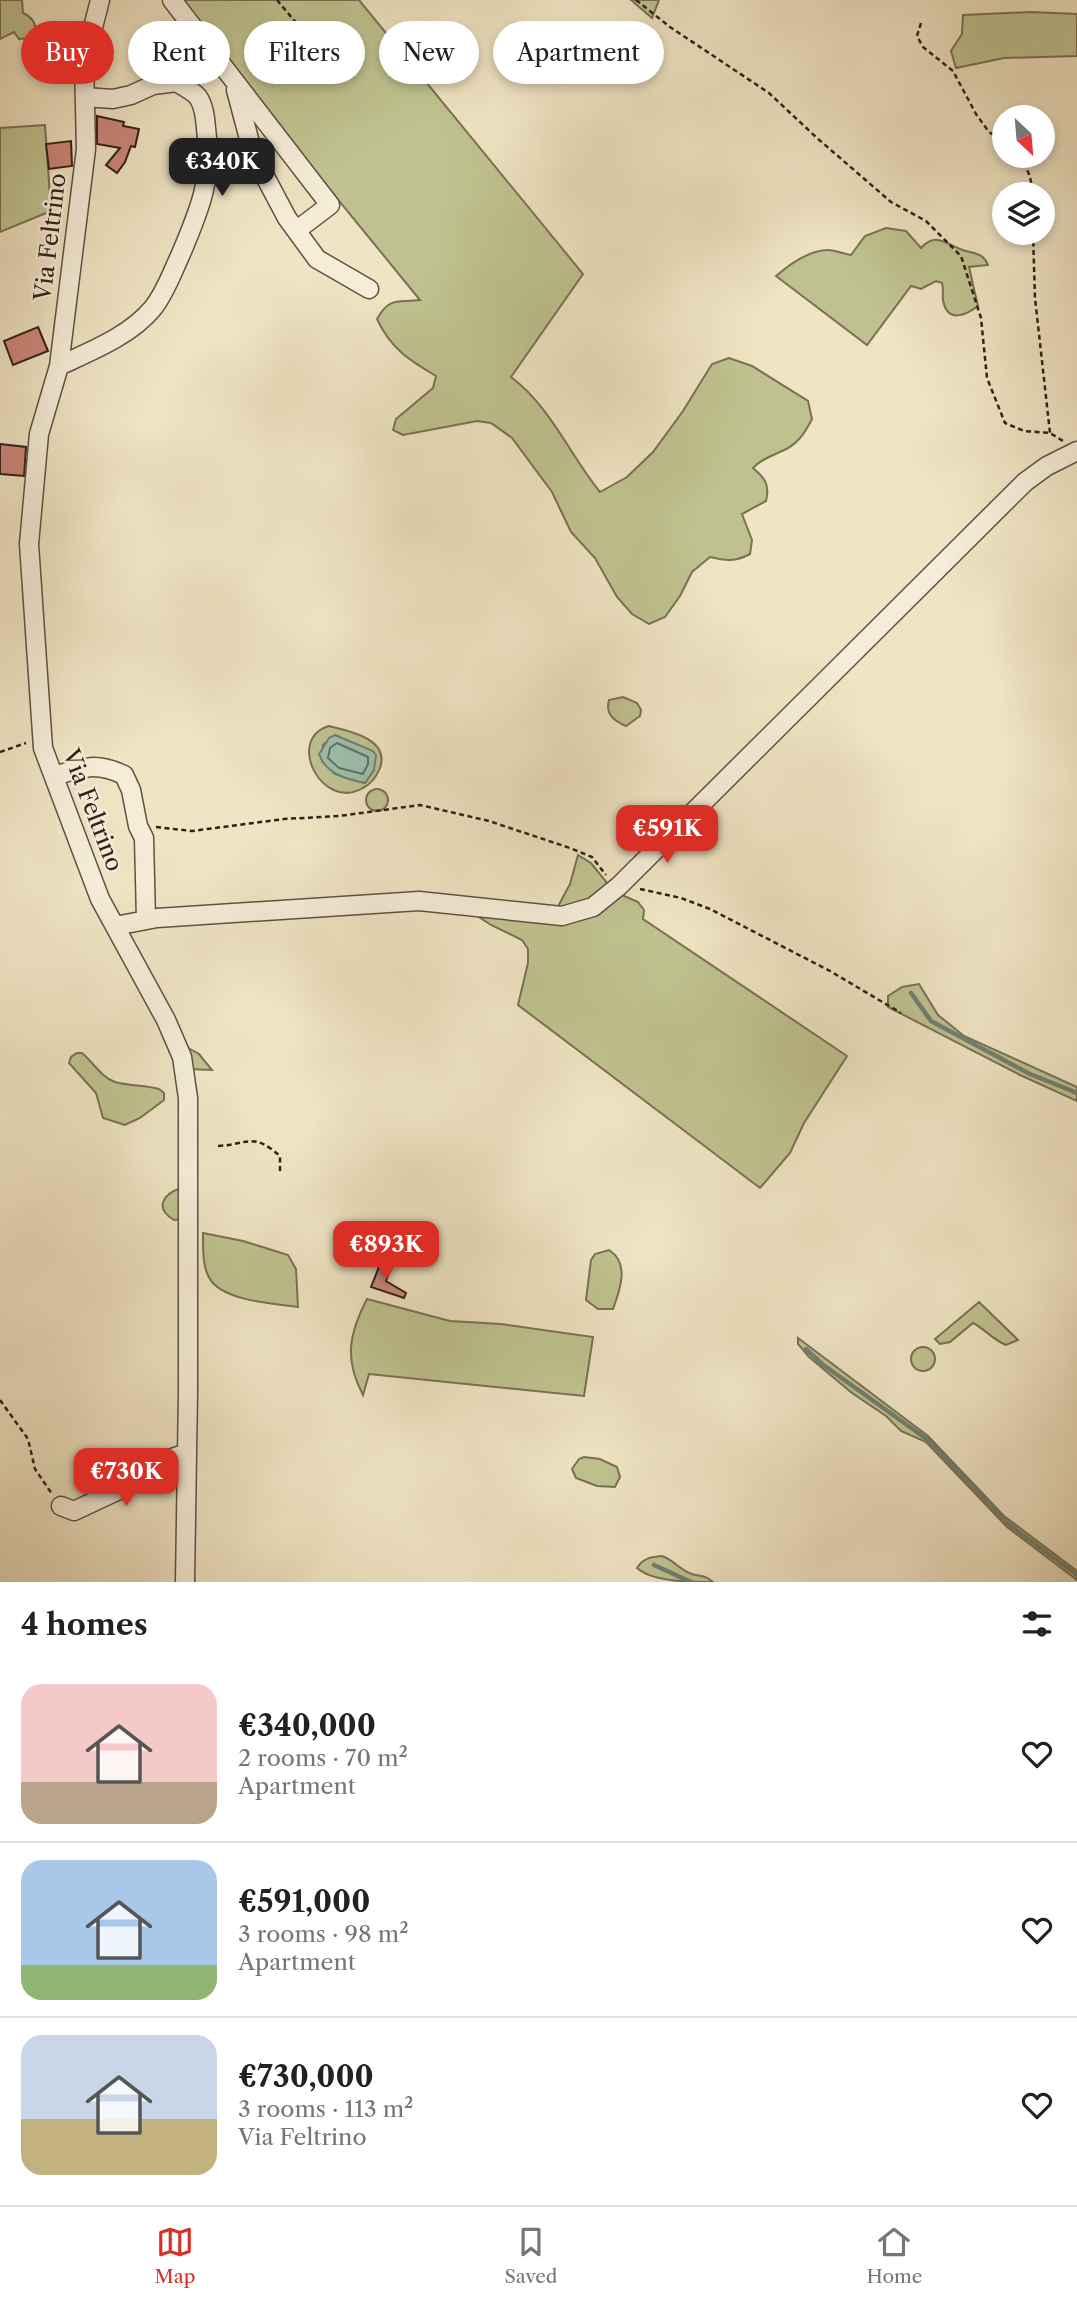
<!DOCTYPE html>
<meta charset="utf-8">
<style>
:root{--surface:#fff;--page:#f2f2f2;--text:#222;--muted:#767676;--line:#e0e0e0;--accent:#d93025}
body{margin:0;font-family:"Libre Caslon Text",serif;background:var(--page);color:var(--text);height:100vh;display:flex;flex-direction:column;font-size:26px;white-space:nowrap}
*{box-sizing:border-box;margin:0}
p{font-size:23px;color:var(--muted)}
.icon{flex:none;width:38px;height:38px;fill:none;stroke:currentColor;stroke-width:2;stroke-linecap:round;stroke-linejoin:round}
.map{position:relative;height:1582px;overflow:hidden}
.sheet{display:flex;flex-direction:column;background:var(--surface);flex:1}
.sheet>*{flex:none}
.top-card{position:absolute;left:21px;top:21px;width:700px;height:63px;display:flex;gap:14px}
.needle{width:46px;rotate:154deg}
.controls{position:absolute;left:992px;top:105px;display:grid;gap:14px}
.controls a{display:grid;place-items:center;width:63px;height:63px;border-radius:50%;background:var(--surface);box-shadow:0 4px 10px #0003;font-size:35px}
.price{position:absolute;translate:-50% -60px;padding:0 16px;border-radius:14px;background:var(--accent);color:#fff;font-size:23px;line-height:46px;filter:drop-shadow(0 2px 4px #0008)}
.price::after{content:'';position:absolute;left:50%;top:42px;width:21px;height:16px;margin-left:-10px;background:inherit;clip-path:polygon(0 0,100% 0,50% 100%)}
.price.active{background:#222;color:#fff}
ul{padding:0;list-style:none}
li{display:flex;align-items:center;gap:21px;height:175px;padding:0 21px}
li+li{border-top:2px solid var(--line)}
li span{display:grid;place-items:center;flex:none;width:196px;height:140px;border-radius:21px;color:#555}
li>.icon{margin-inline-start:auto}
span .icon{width:84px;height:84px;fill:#fffc;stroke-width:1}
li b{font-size:30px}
h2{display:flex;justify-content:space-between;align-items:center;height:84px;padding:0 21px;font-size:30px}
.pill{padding:0 24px;border-radius:32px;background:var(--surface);box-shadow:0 4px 10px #0003;font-size:24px;line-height:63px}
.pill.active{background:var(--accent);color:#fff}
.dock{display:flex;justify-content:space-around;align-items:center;height:98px;border-top:2px solid var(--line);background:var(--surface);font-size:19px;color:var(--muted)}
.dock a{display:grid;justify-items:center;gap:4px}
.dock .active{color:var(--accent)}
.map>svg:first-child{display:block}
.green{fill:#bfc290;stroke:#787154;stroke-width:2;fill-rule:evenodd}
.water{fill:#9cbfad;stroke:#717f71;stroke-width:2}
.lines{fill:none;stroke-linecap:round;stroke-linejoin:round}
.shore{stroke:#667062;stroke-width:2}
.stream{stroke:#717f71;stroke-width:4.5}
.building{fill:#cc867a;stroke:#312018;stroke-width:2}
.minor-casing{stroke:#605143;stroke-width:21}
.path{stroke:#312018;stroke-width:2.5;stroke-dasharray:5 3.5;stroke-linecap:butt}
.minor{stroke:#f5edd8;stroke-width:18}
.labels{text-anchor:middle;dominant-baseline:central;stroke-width:5;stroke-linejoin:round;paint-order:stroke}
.street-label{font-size:23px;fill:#312018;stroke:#f5edd8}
</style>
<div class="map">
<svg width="1077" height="1582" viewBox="0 0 1077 1582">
<rect width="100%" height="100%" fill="#efe4c3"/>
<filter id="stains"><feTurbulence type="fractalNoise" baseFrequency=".00286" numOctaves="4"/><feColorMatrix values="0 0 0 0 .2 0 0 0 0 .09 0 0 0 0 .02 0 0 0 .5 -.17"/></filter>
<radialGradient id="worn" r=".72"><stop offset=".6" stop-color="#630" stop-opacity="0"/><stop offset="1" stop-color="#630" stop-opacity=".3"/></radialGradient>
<path class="green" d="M0 0H22L23 13C34 18 38 26 34 38L19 39 14 32 0 39Z
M175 0H359L583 274 511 377C550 406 570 455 600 492L627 477 653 452 683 411 712 364 729 358 752 366 808 401 812 419C805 433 797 445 782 451 770 457 763 458 753 468 765 478 770 485 766 501L742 514 752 540 750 554C735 562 726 561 710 557L692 572 680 596 665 617 649 624 632 614 617 597 595 558 571 532 552 492 512 438 491 423 477 421 403 435 393 430 396 419 433 388 436 376C409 360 391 349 377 319 390 296 398 303 420 300Z
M631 0H659L652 18Z
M1031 12 1077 14V56L1004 58 956 68 951 51 962 34 963 15Z
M45 125 51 211 0 232V128Z
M886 228 906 231 921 248C935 232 945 243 960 249 972 254 982 251 988 265L969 267 978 306C965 316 947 323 943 300 942 294 944 290 942 283L936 281 921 289 911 286 867 345 776 276C790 264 809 250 828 250 835 250 844 254 851 255L865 236Z
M623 697 637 703 641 710 640 716 626 726C614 721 605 714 609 700Z
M329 726C350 731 390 739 380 768 376 778 371 784 363 788 322 812 285 739 329 726ZM335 735 374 770 365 783 335 774 322 761 323 745Z
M366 800a11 11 0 1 1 22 0a11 11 0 1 1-22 0Z
M578 855 591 863 612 889 585 908 555 912 570 884Z
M622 895 638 902 644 910 643 919 847 1056 804 1123 790 1153 760 1188 518 1005 528 963V949L522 940 491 925 465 908 599 910Z
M919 984 938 1015 964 1036 1077 1087V1101L1020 1075 888 1007V996L902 987Z
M181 1044 199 1054 212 1070 187 1069Z
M77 1053H82C93 1062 101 1077 115 1082 129 1086 145 1085 159 1089L164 1093V1100L140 1118 125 1125 103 1118 96 1093 69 1063 71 1057Z
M181 1188 183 1219 174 1220C154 1208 163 1194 181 1188Z
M203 1233 243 1241 288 1255 296 1269 298 1307C275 1304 228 1301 212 1282 202 1270 203 1248 203 1233Z
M609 1250C630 1263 620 1290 613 1309H598L586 1300 591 1260 595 1254Z
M367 1299 450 1321 501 1324 593 1337 584 1396 369 1374 363 1395C344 1359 349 1334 367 1299Z
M979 1302 1018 1340 1006 1345C993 1340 985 1329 973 1323L950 1342 940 1344 935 1339Z
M798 1338 928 1436 1004 1516 1077 1571V1580L1007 1527 926 1442 901 1431 886 1416 852 1393 809 1357 798 1344Z
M911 1359a12 12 0 1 1 24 0a12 12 0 1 1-24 0Z
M584 1457 600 1459 617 1467 620 1477 615 1487 597 1486 576 1478 572 1469 579 1459Z
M662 1556C674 1560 681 1571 692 1574 702 1577 705 1575 713 1582 689 1582 653 1582 637 1568 643 1558 651 1557 662 1556Z"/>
<path class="water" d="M335 735 373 751 376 755 374 770 365 783C346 779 326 774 319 754L329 738Z"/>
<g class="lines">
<path class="shore" d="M337 743 368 757V764L363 774 339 768 328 758 330 748Z"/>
<path class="stream" d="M911 993 931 1021 1030 1074 1077 1093
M806 1349 822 1364 928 1440 1007 1523 1077 1575
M654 1565 691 1582"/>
</g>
<path class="building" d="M97 116 124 122 123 126 139 129 135 147 131 146 125 162 117 173 106 165 120 148 97 144Z
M71 141 72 166 49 169 46 144Z
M38 327 48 351 13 365 4 341Z
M0 444 26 447 24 476 0 474Z
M381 1262H393L386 1281 406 1293 404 1298 371 1287Z"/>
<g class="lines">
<g class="minor-casing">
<path id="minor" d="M100 0 84 63 86 149 59 366 39 434 29 544 43 748 100 899 166 1020 182 1057 188 1098V1392L185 1582
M172 0 330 205 297 230
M236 90 253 154 287 218 317 259 369 289
M59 366C91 351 130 336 153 308 165 293 172 273 180 256 200 209 213 179 206 128 205 117 204 106 198 97 193 91 183 86 176 82L153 85 131 95 113 99 85 97
M54 776C83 767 96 762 124 775L131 790 138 826 144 838 146 920
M115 926 157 918 419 901 562 916 593 907 619 886 1025 482 1047 466 1077 451
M61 1506 74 1511 123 1488 146 1467 187 1453"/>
</g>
<path class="path" d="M277 0 329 62
M636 0 670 27 769 93 817 138 891 202 926 221 961 256 981 318 987 378 1005 423 1024 431 1050 433 1063 441
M921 23 917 36 923 47 953 71 976 114 989 132 1004 142
M1018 156C1028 167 1032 179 1032 194
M1033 233 1035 298 1050 433
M0 752 26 743
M156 827 192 831 284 819 339 816 420 805 489 821 570 848 592 857 606 875
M640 889 681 898 710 909 830 971 901 1013
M218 1146C250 1144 252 1132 280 1156V1174
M0 1400 28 1439 35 1469 52 1494"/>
<use href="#minor" class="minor"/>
</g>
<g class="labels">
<g class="street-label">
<text transform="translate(50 237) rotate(-83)">Via Feltrino</text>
<text transform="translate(93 810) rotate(69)">Via Feltrino</text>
</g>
</g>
<rect width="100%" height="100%" filter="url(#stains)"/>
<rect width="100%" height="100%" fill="url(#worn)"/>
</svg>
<div class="controls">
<a><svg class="needle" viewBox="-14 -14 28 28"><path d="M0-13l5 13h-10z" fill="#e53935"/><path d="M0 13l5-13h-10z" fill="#767676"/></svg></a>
<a><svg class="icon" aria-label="layers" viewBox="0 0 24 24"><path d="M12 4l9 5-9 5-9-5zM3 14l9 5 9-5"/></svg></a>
</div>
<b class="price active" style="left:222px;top:198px">€340K</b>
<b class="price" style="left:667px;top:865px">€591K</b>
<b class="price" style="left:386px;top:1281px">€893K</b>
<b class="price" style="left:126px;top:1508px">€730K</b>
<div class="top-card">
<a class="pill active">Buy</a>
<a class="pill">Rent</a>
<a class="pill">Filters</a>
<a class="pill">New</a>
<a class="pill">Apartment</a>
</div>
</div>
<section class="sheet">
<h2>4 homes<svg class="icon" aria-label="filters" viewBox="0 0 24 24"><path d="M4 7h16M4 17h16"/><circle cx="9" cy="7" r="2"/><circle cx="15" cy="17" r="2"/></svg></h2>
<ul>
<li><span style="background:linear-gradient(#f6c9c9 70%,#b9a48a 0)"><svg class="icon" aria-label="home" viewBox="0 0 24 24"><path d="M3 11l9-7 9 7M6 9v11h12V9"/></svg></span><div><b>€340,000</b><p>2 rooms · 70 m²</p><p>Apartment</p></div><svg class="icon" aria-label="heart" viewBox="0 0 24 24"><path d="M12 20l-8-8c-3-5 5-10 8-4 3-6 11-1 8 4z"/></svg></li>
<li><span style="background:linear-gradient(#a9c7e8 75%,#8fb573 0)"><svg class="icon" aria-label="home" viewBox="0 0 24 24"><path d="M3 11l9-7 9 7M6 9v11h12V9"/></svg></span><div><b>€591,000</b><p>3 rooms · 98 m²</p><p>Apartment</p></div><svg class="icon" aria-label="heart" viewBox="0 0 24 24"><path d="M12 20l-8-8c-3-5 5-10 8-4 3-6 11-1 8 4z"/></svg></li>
<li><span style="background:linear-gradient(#c9d6e8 60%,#c2b280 0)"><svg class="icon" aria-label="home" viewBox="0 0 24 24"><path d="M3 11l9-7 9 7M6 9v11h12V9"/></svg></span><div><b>€730,000</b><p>3 rooms · 113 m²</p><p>Via Feltrino</p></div><svg class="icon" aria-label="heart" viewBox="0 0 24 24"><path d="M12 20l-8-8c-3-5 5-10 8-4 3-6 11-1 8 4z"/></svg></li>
</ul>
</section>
<nav class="dock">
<a class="active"><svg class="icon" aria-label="map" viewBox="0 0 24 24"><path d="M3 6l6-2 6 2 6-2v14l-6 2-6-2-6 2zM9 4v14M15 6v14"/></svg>Map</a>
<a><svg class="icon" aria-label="saved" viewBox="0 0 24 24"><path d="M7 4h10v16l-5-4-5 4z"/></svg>Saved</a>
<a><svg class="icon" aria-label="home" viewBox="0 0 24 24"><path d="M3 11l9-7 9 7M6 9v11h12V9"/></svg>Home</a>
</nav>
